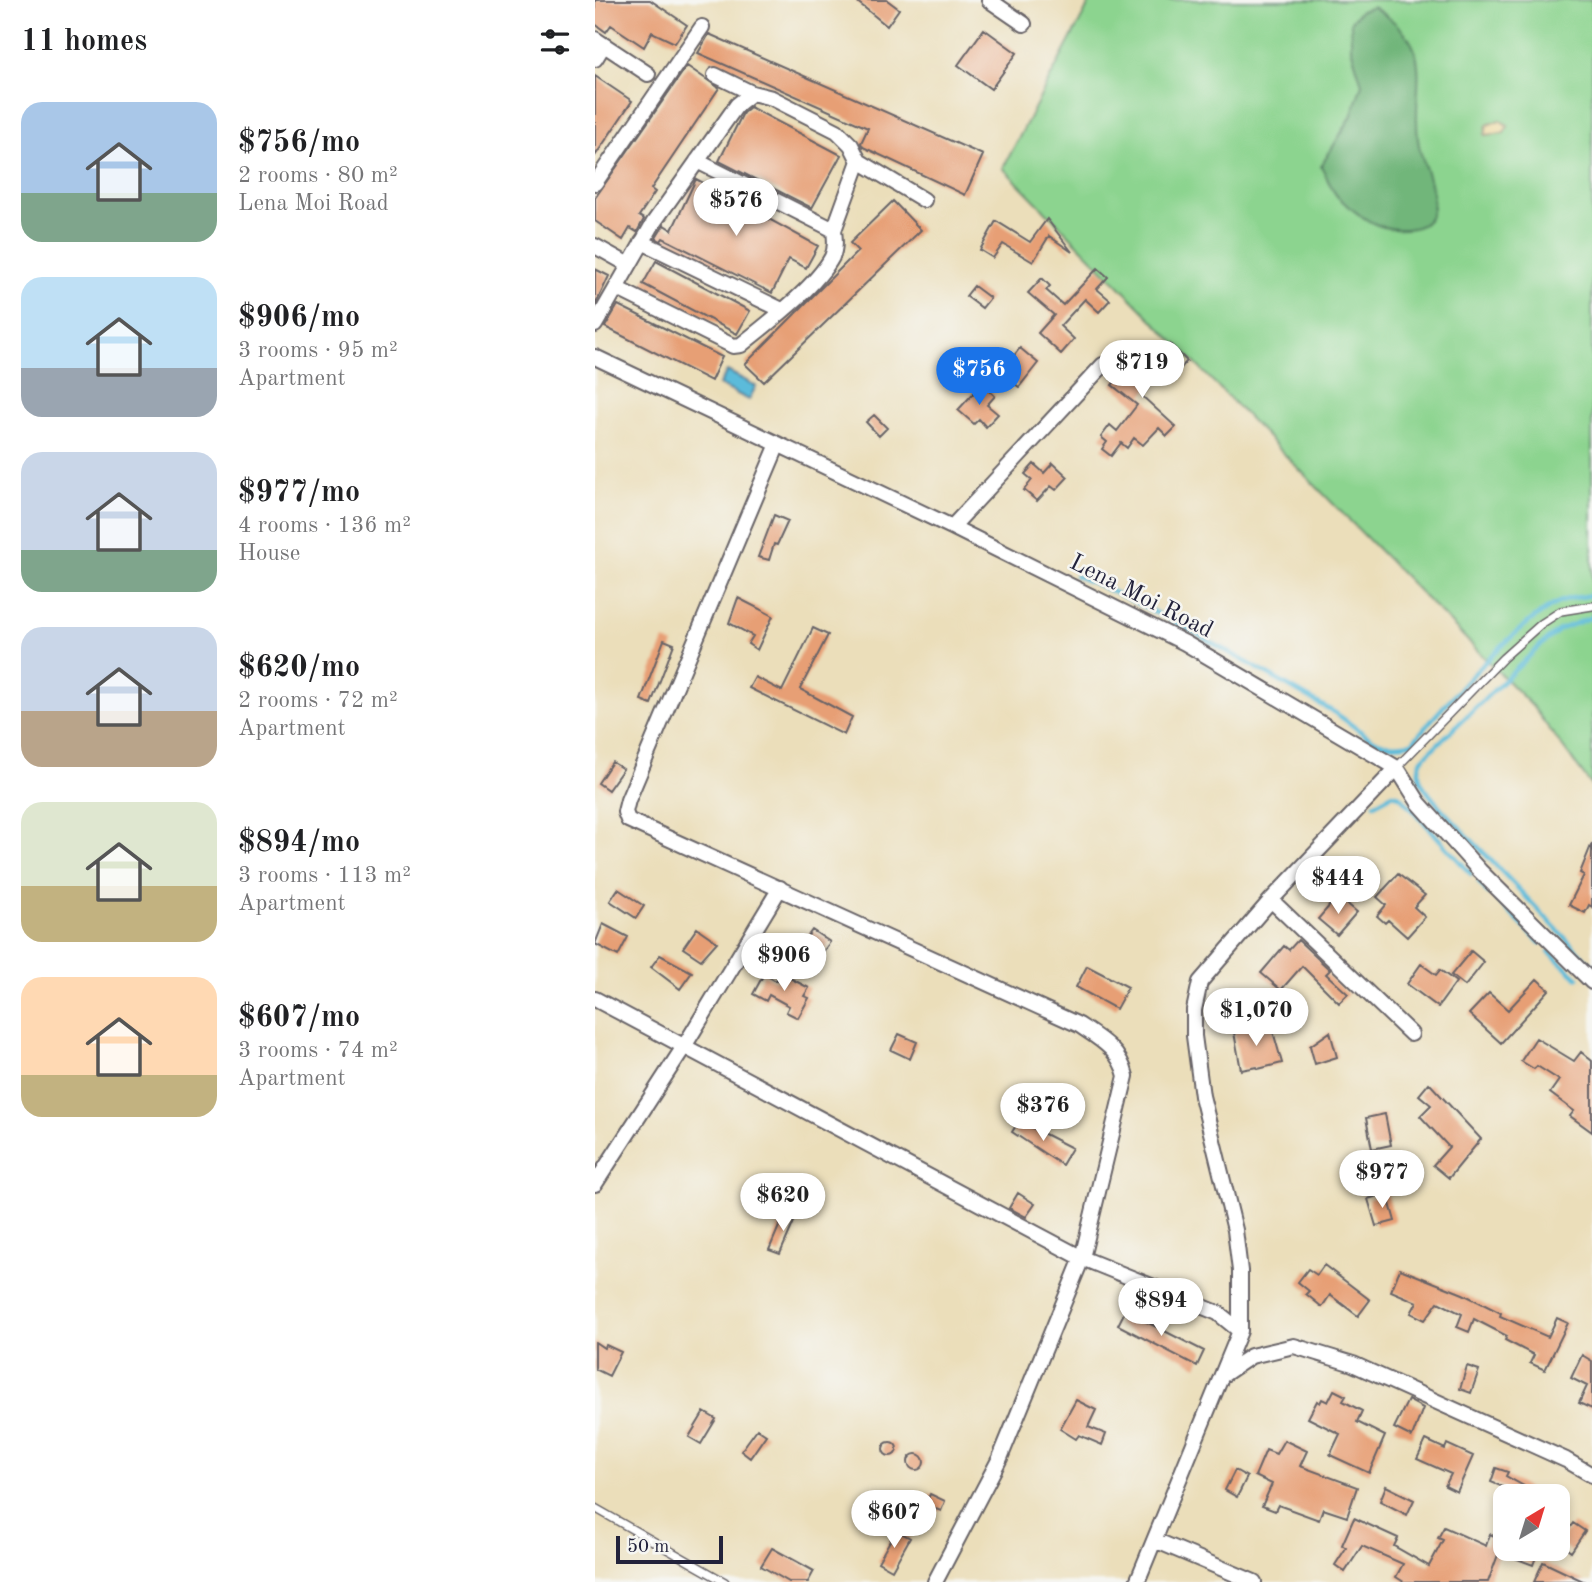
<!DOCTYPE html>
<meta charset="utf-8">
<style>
:root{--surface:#fff;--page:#f6f6f6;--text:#202124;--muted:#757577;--accent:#1a73e8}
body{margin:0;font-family:"Old Standard TT",serif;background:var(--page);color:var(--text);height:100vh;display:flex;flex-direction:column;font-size:26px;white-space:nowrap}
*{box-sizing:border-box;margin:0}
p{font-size:23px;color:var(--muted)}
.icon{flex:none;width:38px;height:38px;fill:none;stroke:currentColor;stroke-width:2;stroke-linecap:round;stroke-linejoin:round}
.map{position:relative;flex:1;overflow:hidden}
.drawer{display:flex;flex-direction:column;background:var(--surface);width:595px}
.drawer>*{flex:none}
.needle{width:46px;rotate:38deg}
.buttons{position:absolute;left:898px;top:1484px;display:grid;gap:14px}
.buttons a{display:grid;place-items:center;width:77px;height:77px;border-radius:14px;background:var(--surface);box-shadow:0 4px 10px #0003;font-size:35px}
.scale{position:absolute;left:21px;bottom:18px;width:107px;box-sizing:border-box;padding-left:7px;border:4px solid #22223b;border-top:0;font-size:19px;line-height:24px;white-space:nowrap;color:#22223b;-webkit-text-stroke:5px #f6f6f2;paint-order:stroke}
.price{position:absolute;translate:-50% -60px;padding:0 16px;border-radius:24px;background:#fff;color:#222;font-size:23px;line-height:46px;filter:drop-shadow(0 2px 4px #0008)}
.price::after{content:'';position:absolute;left:50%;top:42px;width:21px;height:16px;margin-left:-10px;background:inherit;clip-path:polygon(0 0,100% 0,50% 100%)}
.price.on{background:var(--accent);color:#fff}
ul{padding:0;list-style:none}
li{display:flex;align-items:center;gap:21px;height:175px;padding:0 21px}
li span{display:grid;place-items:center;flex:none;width:196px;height:140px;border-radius:21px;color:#555}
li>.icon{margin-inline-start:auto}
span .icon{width:84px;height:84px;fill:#fffc;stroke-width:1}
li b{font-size:30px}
h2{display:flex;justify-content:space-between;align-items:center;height:84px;padding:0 21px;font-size:30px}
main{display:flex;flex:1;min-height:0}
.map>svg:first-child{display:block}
.green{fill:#8cd48f;stroke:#577b65;stroke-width:2}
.forest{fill:#71b67a;stroke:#4a6c5a;stroke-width:2}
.sand{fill:#eeda9e;stroke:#887e6c;stroke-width:2}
.water{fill:#5cbbda;stroke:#3f6e8a;stroke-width:2}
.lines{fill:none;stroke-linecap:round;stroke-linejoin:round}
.stream{stroke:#5cbbda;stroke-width:4.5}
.building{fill:#e79f75}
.lane-casing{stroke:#686467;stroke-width:10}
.street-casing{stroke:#686467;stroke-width:18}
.lane{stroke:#fff;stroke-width:7}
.street{stroke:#fff;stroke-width:14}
.labels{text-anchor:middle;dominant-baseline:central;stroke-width:5;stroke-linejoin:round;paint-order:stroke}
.street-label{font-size:24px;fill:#22223b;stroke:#f6f6f2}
</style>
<main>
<section class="drawer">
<h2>11 homes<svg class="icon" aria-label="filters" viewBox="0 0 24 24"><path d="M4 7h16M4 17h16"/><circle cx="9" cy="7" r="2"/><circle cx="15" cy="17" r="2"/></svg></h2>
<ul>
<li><span style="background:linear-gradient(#a9c7e8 65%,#7fa58c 0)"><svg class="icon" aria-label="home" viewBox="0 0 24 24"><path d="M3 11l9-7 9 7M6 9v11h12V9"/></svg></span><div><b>$756/mo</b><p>2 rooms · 80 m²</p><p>Lena Moi Road</p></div></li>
<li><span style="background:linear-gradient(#bfe0f5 65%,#9aa5b1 0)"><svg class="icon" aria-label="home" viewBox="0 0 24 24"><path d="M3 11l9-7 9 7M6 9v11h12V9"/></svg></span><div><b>$906/mo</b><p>3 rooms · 95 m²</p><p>Apartment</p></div></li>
<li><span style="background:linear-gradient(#c9d6e8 70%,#7fa58c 0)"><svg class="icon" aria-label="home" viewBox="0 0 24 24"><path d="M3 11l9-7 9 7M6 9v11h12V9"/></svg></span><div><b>$977/mo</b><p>4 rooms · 136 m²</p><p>House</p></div></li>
<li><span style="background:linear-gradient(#c9d6e8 60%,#b9a48a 0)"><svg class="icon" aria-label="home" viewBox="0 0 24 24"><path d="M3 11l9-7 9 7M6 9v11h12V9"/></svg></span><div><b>$620/mo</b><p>2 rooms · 72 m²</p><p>Apartment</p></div></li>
<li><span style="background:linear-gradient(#dfe7d0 60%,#c2b280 0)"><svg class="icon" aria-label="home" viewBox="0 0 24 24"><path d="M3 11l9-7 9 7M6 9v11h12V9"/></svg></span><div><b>$894/mo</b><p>3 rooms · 113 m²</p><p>Apartment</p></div></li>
<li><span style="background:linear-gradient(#ffd9b3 70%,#c2b280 0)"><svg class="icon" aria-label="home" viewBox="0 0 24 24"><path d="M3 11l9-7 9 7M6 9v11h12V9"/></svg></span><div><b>$607/mo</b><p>3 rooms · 74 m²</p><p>Apartment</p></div></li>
</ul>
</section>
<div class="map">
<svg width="997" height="1582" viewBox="0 0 997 1582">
<rect width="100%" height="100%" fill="#f6f6f2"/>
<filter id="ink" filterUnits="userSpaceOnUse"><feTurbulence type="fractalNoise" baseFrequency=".0143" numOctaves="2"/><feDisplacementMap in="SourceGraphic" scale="14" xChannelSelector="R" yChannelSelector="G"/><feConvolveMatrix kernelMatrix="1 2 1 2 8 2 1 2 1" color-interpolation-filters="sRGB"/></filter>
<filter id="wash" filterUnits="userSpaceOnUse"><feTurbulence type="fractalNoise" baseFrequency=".00686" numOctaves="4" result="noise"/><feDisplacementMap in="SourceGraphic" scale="28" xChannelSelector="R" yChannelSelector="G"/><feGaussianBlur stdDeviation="1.57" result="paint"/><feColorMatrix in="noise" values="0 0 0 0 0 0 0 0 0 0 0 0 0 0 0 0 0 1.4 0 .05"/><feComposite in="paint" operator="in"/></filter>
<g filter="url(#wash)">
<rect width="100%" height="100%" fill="#ebdeba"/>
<path class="green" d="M496 0H997V786L937 706 408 168Z"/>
<path class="forest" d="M778 7C845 47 816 79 823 139 825 162 843 189 837 212 831 234 796 231 780 224 768 219 754 207 745 199 736 192 732 176 726 166L756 117 767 84 756 48V21L765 11Z"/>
<path class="sand" d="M905 120 913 126 909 133 890 135 892 125Z"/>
<path class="water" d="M132 371 161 386 154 400 124 385Z"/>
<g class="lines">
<path class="stream" d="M481 576C569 611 649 662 732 708 749 717 763 732 781 741 792 747 805 744 817 743 847 707 928 614 970 600 979 597 988 597 997 595
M997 617 964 630 946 645 827 759C817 778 832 791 844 806L997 966
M779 804 798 794 805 796 876 874
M884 882 893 893
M902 900 945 943
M954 952 983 978"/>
</g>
<g id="blocks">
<path class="building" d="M0 0H55L92 25 80 43 57 32 49 47 16 25 11 32 0 24Z
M260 0H292L304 9 292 26Z
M389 29 422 53 396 89 363 65Z
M114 34 388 155 370 195 268 147 266 143 273 128 103 53Z
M92 66 124 88 56 189 60 192 44 216 49 219 42 232 35 228 28 240 0 221V198Z
M0 76 37 101 0 156Z
M155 107 246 155 217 208 124 161 148 113Z
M101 179 223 246 211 268 194 259 177 293 68 238 66 241 61 238 69 225 77 230Z
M298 201 326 230 169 382 150 364 263 251 255 243Z
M452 219 477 252 454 236 438 262 408 244 398 258 385 250 401 221 435 242Z
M61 261 155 311 142 334 48 284Z
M503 268 513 277 502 289 515 300 504 312 490 299 465 326 479 339 466 354 443 333 459 315 433 293 447 278 455 286 451 290 468 305Z
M0 269 14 276 0 306Z
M379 286 395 298 387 308 371 296Z
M23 305 127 357 116 381 10 327Z
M559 344 567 352 575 344 592 361 584 370 575 361 551 385 554 387 547 396 581 427 572 436 564 428 548 445 539 438 532 448 526 443 516 456 507 449 512 442 506 437 515 425 522 431 542 405 517 385 530 369 532 370Z
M425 348 443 363 424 387 411 377 420 367 414 362Z
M387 384 400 396 392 405 403 414 391 427 384 419 379 424 363 410Z
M279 415 292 428 284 436 271 422Z
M458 463 473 477 461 490 456 486 442 501 429 490 437 480 430 474 439 464 449 473Z
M179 515 193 521 182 545 179 544 174 560 163 557Z
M143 598 178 616 162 650 153 644 158 636 134 623Z
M218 628 233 635 205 689 257 717 249 735 154 688 160 677 187 691Z
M69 640 79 644 56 704 46 700Z
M17 762 28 769 13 790 3 783Z
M997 843V907L994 905 990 913 974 905 989 875 985 873Z
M803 874 830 895 819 907 830 917 812 937 793 920 790 923 782 916 791 905 782 897Z
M23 889 49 906 41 918 15 901Z
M743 896 762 912 742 935 723 919Z
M8 924 33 937 23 956 0 944Z
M102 928 122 942 106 960 88 948Z
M217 930 235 942 223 959 205 947Z
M703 940 735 970 731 974 753 994 744 1003 707 966 686 990 666 973 689 946 694 950Z
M876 951 889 962 870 986 856 975Z
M65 955 97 972 85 989 56 967Z
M826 964 841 975 845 970 861 982 843 1007 812 984Z
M492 966 533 987 521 1009 481 987Z
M185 973 214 988 209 996 214 998 203 1018 191 1012 194 1006 174 995 171 1001 158 994 169 974 181 981Z
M942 979 954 990 906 1043 874 1014 894 993 913 1010Z
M659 1024 661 1032 677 1028 687 1063 663 1069 662 1067 646 1070 638 1027Z
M735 1032 742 1057 720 1064 715 1046Z
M304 1034 322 1042 315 1059 296 1050Z
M941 1038 979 1061 986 1052 997 1061V1132L975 1116 979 1111 955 1093 964 1080 942 1066 939 1069 926 1061Z
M834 1083 886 1139 854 1178 838 1165 854 1147 825 1116 836 1105 824 1095Z
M790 1114 796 1145 777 1149 771 1118Z
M424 1121 477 1148 467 1165 417 1132Z
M423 1193 440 1204 431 1217 414 1208Z
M792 1193 800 1221 781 1226 773 1199Z
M190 1212 201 1217 185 1254 174 1250Z
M729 1265 775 1300 763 1316 735 1295 727 1307 711 1294 714 1291 703 1282 713 1269 722 1275Z
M805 1269 868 1294 906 1313 905 1316 953 1337 962 1318 973 1323 950 1370 935 1363 939 1355 910 1340 912 1336 879 1319 874 1332 862 1327 867 1314 843 1302 830 1320 816 1313 822 1302 796 1291Z
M530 1311 609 1351 602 1366 523 1325Z
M0 1342 9 1348 11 1345 26 1352 14 1376 0 1369Z
M987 1355 997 1361V1409L984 1403 992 1386 976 1378Z
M872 1366 884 1370 876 1393 865 1389Z
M739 1390 751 1396 748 1401 767 1411 762 1422 790 1436 774 1473 735 1455 745 1434 713 1418 722 1401 725 1403 727 1399 733 1402Z
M481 1400 501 1410 493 1427 511 1434 507 1445 484 1435 481 1439 465 1429Z
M813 1400 828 1408 817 1437 799 1428Z
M109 1412 121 1419 106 1444 94 1437Z
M162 1429 171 1435 155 1458 146 1451Z
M689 1440 712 1451 705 1466 762 1487 752 1517 728 1509 724 1520 683 1505 680 1511 667 1506 677 1484 660 1476 671 1450 681 1454Z
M831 1440 850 1449 852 1444 878 1456 862 1492 850 1486 856 1474 822 1459Z
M288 1449a7 7 0 1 1 14 0a7 7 0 1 1-14 0Z
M313 1462a8 8 0 1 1 16 0a8 8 0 1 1-16 0Z
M901 1468 913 1472 911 1476 947 1496H909L913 1489 896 1482Z
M640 1470 652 1477 642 1497 630 1490Z
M791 1486 819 1500 812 1515 785 1501Z
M335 1494 350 1501 346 1511 330 1505Z
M759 1518 803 1538 799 1546 834 1566 848 1540 843 1538 849 1527 891 1546 895 1534 909 1540 905 1549H944L938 1565 904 1552 893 1582H809L801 1577 808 1564 767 1546 750 1572 740 1565 751 1548 747 1545Z
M978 1523 990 1531 976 1552 964 1543Z
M301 1530 315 1538 297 1570 283 1562Z
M177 1548 219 1571 213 1582H194L166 1566Z
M948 1562 990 1582H939Z"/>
</g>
</g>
<g filter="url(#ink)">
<use href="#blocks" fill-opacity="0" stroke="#686467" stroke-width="2"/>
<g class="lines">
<g class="lane-casing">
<path id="lane" d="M802 767 908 658 946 624 966 611 997 606
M0 1508 130 1582"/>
</g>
<g class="street-casing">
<path id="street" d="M394 0 429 24
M0 39 53 74
M0 59 8 46
M120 75 157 93
M102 161 239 230
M0 183 107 27
M47 242 187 310
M0 246 34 265
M21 288 138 346 146 345C173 323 221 287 237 257 241 248 240 239 239 230L264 161
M0 325 59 222 142 105 157 93 177 98 242 131 256 145 264 161 329 200
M0 357 357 527 590 643 802 768 824 803 885 871 997 982
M183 444 33 800 30 812 33 820 484 1025C505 1039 525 1050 531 1076L487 1258 405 1458 340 1582
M357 527 508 365
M676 900 816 1034
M0 999 487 1258 623 1313 645 1331
M0 1184 90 1045 185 888
M628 1375 656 1356 699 1346 758 1364 971 1460 997 1475
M562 1541 659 1582
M542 1582 645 1331V1271L640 1230 607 1096 599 1036V1010L605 982 676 900 802 768"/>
</g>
<use href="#lane" class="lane"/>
<use href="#street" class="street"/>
</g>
</g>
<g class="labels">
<g class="street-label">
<text transform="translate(546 597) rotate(27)">Lena Moi Road</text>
</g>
</g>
</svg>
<div class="buttons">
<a><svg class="needle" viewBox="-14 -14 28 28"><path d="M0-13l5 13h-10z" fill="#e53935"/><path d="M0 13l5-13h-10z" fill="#757577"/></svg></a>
</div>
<div class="scale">50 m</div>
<b class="price" style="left:141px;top:238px">$576</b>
<b class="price" style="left:547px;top:400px">$719</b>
<b class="price on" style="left:384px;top:407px">$756</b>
<b class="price" style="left:743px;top:916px">$444</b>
<b class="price" style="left:189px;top:993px">$906</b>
<b class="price" style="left:661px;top:1048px">$1,070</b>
<b class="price" style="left:448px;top:1143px">$376</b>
<b class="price" style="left:787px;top:1210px">$977</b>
<b class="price" style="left:188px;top:1233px">$620</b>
<b class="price" style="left:566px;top:1338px">$894</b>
<b class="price" style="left:299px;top:1550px">$607</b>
</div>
</main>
